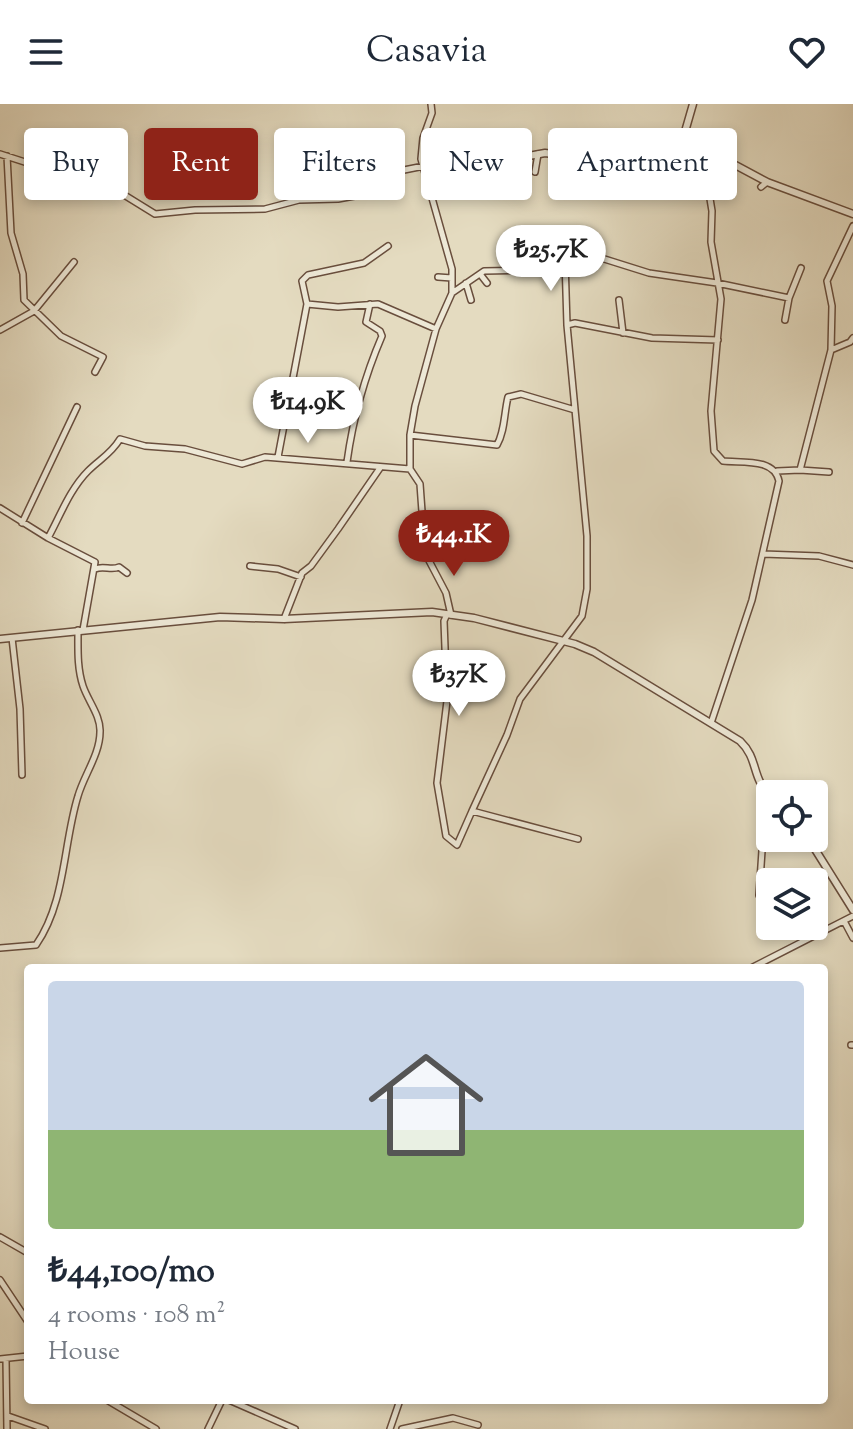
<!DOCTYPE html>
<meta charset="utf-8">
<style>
:root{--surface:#fff;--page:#f2f2f3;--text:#1f2937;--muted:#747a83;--line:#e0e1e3;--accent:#8f2418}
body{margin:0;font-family:"Sorts Mill Goudy",serif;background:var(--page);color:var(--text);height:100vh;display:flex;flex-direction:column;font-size:30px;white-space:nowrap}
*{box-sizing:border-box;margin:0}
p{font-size:26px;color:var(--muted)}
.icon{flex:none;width:44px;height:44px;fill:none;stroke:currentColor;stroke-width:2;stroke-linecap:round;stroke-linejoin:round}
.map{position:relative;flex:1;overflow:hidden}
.panel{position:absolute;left:24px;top:860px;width:804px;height:440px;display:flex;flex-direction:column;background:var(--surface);border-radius:8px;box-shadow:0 4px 12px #0003}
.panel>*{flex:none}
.top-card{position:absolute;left:24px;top:24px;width:806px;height:72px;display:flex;gap:16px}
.fabs{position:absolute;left:756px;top:676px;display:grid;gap:16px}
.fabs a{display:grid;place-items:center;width:72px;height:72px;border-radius:8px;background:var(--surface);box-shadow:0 4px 12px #0003;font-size:40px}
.price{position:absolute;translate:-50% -68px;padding:0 18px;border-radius:28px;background:#fff;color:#222;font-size:26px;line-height:52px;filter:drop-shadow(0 2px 4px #0008)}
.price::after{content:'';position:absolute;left:50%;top:48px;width:24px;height:18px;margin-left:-12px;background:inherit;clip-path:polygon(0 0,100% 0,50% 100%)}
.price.current{background:var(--accent);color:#fff}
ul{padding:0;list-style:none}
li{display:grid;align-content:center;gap:16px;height:424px;padding:0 24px}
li+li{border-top:2px solid var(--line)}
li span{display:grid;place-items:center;height:248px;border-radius:8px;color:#555}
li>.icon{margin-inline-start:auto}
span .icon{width:144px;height:144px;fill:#fffc;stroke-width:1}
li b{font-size:34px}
.pill{padding:0 28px;border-radius:8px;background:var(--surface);box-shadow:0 4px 12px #0003;font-size:28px;line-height:72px}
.pill.current{background:var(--accent);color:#fff}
header{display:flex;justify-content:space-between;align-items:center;height:104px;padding:0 24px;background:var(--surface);font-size:36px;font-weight:600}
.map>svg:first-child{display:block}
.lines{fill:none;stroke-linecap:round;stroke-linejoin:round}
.minor-casing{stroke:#694e3d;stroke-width:8}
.tertiary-casing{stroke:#694e3d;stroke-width:9}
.minor{stroke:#ede8d6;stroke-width:5}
.tertiary{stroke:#ede8d6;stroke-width:6}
</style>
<header><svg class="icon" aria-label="menu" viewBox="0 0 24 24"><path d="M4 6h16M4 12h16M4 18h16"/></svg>Casavia<svg class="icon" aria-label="heart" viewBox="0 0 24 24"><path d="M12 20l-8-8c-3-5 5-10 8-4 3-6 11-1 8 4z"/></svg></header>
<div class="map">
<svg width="853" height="1325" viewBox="0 0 853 1325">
<rect width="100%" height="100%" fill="#e4dbc0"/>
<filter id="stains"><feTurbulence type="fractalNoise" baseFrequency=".0025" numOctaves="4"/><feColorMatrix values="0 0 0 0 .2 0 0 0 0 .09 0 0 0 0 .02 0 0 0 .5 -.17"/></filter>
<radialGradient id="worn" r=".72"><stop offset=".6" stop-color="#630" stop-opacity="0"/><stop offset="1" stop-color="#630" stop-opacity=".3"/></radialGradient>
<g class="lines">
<g class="minor-casing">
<path id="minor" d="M431 0 432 9 423 34 421 55 452 165V189L436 225 415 302 410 331V365L420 380 425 449 446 489 451 511
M0 50 121 89 155 110 195 106 265 105 299 96 338 95 360 91 389 69 424 62
M7 52 11 129 23 170 24 196 61 232 103 253 95 268
M703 52 712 107 711 138 721 195 711 307 714 347 723 357C743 359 774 354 779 377L752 496 711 619
M483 56 487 83 511 85
M535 68 538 50
M761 83 767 78
M669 89 709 88
M565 156 567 221
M480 170 487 179
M438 173 452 174
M466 179 471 196
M452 189 484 167 528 166 565 156 598 153 649 169 717 179 789 194
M619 196 623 229
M307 200 338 203 378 200 436 225
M785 216 789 194 801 164
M0 226 34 207 74 158
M831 246 850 238 853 234
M410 331 497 341C505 327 504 309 508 293L521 290 575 306
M278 353 307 200 302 177 308 171 364 159 388 142
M347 358C353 314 364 274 382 232L380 227 366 218 370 200
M800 366 829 368
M777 367 800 366 831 246 832 202 827 177 853 122
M0 404 48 434 95 458 83 526
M22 419 77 303
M48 434C60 412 70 385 88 367 100 355 111 350 120 335L145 342 185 345 242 360 265 353 410 365
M763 450 819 452 853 461
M250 462 278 465 301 473
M95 465C104 461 111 467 119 463L127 469
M447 510 444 517 447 597 437 679 446 732 457 741 472 707
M284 515 302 469 311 462 338 425 380 364
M12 534 20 605 22 671
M578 735 472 707 507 631 520 595 582 512 587 485V432L567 221 575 219 652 234 718 236
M759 791 763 732 770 703
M844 817 853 834
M0 844 36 841C66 798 63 740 78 692 84 671 100 650 100 628 101 612 88 597 83 582 77 564 78 545 78 526
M751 864 853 812
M851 941H853
M0 1133 28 1149
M0 1176 28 1218
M0 1255 28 1252
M6 1255 7 1325
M107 1296 156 1325
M229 1296 295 1325
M8 1312 45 1325
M208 1325 222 1296
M390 1325 400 1296
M402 1325 453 1314 478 1321"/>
</g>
<g class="tertiary-casing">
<path id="tertiary" d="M680 45 693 0
M424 62 453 54 512 55 545 49 569 52 605 43 629 29H653L663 38 680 45 724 55 767 78 853 110
M0 535 220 513 284 515 432 508 474 514 575 540 594 548 740 637C759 655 751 674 770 691
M808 734 853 806"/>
</g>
<use href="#minor" class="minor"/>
<use href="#tertiary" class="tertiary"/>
</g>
<rect width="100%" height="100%" filter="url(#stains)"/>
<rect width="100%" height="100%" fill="url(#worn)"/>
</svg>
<div class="fabs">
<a><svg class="icon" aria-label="locate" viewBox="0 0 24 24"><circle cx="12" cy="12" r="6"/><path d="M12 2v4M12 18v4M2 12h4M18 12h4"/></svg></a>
<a><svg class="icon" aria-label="layers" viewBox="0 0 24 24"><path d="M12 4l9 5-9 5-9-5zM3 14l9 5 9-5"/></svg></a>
</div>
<b class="price" style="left:551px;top:189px">₺25.7K</b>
<b class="price" style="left:308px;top:341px">₺14.9K</b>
<b class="price current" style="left:454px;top:474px">₺44.1K</b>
<b class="price" style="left:459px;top:614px">₺37K</b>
<div class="top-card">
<a class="pill">Buy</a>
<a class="pill current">Rent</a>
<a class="pill">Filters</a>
<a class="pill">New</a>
<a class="pill">Apartment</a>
</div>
<section class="panel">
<ul>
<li><span style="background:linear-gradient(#c9d6e8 60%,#8fb573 0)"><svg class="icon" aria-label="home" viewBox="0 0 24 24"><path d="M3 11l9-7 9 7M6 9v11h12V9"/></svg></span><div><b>₺44,100/mo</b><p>4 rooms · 108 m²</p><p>House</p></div></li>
</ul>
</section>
</div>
